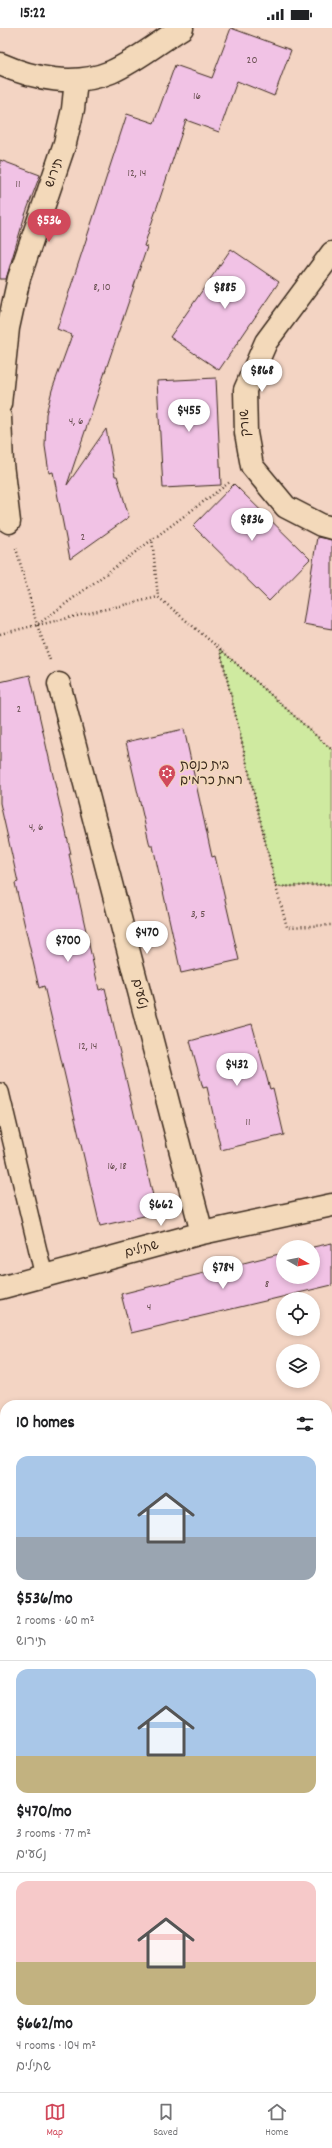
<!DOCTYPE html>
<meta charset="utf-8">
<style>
:root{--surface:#fff;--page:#f2f2f2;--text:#202124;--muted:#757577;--line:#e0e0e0;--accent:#d1495b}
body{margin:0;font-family:Dekko,"Playpen Sans Hebrew",sans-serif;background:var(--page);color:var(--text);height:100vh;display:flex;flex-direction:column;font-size:15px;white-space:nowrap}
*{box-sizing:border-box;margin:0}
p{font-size:13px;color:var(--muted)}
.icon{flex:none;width:22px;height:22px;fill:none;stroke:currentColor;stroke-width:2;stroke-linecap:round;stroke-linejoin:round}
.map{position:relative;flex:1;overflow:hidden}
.sheet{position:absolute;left:0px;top:1372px;width:332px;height:692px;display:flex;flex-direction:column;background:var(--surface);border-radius:16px 16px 0 0;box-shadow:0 2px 6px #0003}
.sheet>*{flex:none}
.needle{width:26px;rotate:99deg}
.buttons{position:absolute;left:276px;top:1212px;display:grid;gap:8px}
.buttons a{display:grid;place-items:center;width:44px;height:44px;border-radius:50%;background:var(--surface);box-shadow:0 2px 6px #0003;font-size:20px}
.price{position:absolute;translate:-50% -34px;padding:0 9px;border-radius:14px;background:#fff;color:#222;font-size:13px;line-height:26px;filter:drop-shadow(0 1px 2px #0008)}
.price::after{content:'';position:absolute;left:50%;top:24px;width:12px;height:9px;margin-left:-6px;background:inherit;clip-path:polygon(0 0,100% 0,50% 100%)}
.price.current{background:var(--accent);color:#fff}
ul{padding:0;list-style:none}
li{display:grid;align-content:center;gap:8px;height:212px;padding:0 16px}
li+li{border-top:1px solid var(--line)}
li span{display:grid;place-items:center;height:124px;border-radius:12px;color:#555}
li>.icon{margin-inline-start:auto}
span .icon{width:72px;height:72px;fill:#fffc;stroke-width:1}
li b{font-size:17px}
h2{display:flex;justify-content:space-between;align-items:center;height:48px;padding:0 16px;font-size:17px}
.status{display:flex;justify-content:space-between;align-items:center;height:28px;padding:0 20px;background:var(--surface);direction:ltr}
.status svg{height:11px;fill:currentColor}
.dock{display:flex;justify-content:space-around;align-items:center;height:56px;border-top:1px solid var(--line);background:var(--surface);font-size:11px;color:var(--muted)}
.dock a{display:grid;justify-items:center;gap:2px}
.dock .current{color:var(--accent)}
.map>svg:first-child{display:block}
.green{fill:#cfeaa0;stroke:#858a5f}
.building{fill:#f1c2e5;stroke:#3b2a1e}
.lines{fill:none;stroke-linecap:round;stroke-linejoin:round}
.lane-casing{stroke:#3b2a1e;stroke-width:20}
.street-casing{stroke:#3b2a1e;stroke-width:25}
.secondary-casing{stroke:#3b2a1e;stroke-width:25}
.path{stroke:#3b2a1e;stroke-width:2.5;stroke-dasharray:1 3;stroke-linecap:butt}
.lane{stroke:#f3d9ba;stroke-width:17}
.street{stroke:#f3d9ba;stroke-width:22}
.secondary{stroke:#f3d9ba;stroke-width:22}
.labels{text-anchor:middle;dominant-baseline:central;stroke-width:3;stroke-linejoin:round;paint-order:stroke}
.number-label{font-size:11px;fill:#685050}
.street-label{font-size:13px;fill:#3b2a1e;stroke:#f3d9ba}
.poi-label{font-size:13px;fill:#3b2a1e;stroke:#f3d9ba;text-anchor:start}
</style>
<div class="status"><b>15:22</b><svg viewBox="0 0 49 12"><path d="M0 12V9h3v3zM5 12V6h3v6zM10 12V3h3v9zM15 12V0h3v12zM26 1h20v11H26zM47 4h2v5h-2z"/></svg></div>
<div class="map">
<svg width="332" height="2064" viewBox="0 0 332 2064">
<rect width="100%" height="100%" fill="#f3d4c3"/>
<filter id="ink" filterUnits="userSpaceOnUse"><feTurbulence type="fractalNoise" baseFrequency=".025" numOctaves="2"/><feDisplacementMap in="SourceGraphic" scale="8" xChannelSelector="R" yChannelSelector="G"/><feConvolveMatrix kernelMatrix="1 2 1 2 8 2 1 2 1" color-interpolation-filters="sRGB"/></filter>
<g filter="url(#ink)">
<path class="green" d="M220 621 332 722V856L276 859Z"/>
<path class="building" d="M231 0 291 22 274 68 237 53 219 104 186 92 144 218 147 219 67 457 106 401 115 448H117L129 489 70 531 53 444 49 445 45 418 46 386 52 362 72 307 57 301 127 86 154 95 175 37 212 50Z
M0 132 40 147 25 187 6 251H0Z
M231 221 279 254 219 342 170 309Z
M216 350 221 457 163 460 157 353Z
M234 456 310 531 269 573 193 498Z
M317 509 332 512V601L303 596Z
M30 647 71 826H69L99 962 105 960 157 1185 100 1198 44 958 39 960 15 855 18 854 0 775V654Z
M184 701 212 829 215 828 239 932 181 945 153 818H150L126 714Z
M252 996 270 1061 273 1060 284 1107 221 1122 207 1059 203 1060 190 1013Z
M332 1215V1257L131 1305 121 1266 283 1225V1249H313V1219Z"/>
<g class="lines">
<g class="lane-casing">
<path id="lane" d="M0 1064 44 1248"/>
</g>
<g class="street-casing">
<path id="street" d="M0 36C34 51 75 59 111 44 136 33 159 14 182 0
M332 225 266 314 245 362 246 405 252 438 286 479 321 497 332 500
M0 376 8 300 19 250 65 115 73 81 76 52
M0 389 2 436 9 494
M59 656 202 1205
M0 1260 202 1205 332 1177
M327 1409 332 1412
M327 1495 332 1489
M327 1939 332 1935
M235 2064 239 2059"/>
</g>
<g class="secondary-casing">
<path id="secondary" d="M0 1809 5 1828
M13 2064 14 2059"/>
</g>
<path class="path" d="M152 510 158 569 220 621 332 722
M16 520 37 597 50 632
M38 597 158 569
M0 606 37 597 230 454
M220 621 276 859 332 856
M276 859 287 899 332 897"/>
<use href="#lane" class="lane"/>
<use href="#street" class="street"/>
<use href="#secondary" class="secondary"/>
</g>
</g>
<defs>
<g id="synagogue-pin" transform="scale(0.9)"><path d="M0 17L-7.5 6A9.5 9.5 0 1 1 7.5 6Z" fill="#d1495b" stroke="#f3d9ba"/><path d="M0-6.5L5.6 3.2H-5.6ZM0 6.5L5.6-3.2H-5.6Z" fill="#fff"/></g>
</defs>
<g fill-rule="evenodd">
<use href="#synagogue-pin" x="167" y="745"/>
</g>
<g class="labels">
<g class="number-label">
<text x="252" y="33">20</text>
<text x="197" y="69">16</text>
<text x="137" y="146">12, 14</text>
<text x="18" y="157">11</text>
<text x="102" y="260">8, 10</text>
<text x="76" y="394">4, 6</text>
<text x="83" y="510">2</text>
<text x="19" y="682">2</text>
<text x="36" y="800">4, 6</text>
<text x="198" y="887">3, 5</text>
<text x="88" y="1019">12, 14</text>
<text x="248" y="1095">11</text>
<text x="117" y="1139">16, 18</text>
<text x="267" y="1257">8</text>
<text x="149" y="1280">4</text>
</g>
<g class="street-label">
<text transform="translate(55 145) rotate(-71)">תירוש</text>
<text transform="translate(246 395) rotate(-93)">שורק</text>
<text transform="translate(139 966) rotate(75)">נטעים</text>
<text transform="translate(142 1222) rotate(-15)">שתילים</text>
</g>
<g class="poi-label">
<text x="180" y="738">בית כנסת<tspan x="180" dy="15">רמת כרמים</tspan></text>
</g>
</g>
</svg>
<div class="buttons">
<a><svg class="needle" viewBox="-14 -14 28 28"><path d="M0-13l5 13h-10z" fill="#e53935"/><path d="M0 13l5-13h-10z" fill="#757577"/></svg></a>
<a><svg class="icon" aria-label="locate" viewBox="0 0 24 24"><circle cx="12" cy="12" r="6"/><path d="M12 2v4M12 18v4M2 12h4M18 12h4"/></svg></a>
<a><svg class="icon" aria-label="layers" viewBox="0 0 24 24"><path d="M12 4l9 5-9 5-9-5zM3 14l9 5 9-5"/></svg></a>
</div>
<b class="price current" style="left:49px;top:215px">$536</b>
<b class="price" style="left:225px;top:282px">$885</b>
<b class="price" style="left:262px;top:365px">$868</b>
<b class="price" style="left:189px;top:405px">$455</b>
<b class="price" style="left:252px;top:514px">$836</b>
<b class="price" style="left:147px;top:927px">$470</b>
<b class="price" style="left:68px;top:935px">$700</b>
<b class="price" style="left:237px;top:1059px">$432</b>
<b class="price" style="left:161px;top:1199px">$662</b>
<b class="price" style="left:223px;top:1262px">$784</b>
<section class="sheet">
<h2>10 homes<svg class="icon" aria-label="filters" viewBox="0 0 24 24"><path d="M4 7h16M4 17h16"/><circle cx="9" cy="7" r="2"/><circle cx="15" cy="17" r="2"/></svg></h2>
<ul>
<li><span style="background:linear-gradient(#a9c7e8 65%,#9aa5b1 0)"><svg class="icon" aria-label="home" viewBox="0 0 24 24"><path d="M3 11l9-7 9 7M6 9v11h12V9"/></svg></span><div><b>$536/mo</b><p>2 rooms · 60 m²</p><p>תירוש</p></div></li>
<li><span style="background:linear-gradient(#a9c7e8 70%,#c2b280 0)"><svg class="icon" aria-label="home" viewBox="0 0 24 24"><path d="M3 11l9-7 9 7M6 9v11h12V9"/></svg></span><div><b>$470/mo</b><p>3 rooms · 77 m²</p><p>נטעים</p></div></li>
<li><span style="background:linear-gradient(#f6c9c9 65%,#c2b280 0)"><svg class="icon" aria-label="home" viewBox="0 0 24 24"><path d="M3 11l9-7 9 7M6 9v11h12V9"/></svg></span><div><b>$662/mo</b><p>4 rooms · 104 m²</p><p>שתילים</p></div></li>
</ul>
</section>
</div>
<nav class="dock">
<a class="current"><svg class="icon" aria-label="map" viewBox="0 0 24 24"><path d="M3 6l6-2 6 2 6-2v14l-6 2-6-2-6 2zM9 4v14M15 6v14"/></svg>Map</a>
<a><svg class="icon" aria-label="saved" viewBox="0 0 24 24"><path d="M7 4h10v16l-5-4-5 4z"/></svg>Saved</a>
<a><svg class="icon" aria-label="home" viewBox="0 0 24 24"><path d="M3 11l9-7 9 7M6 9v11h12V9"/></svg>Home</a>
</nav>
